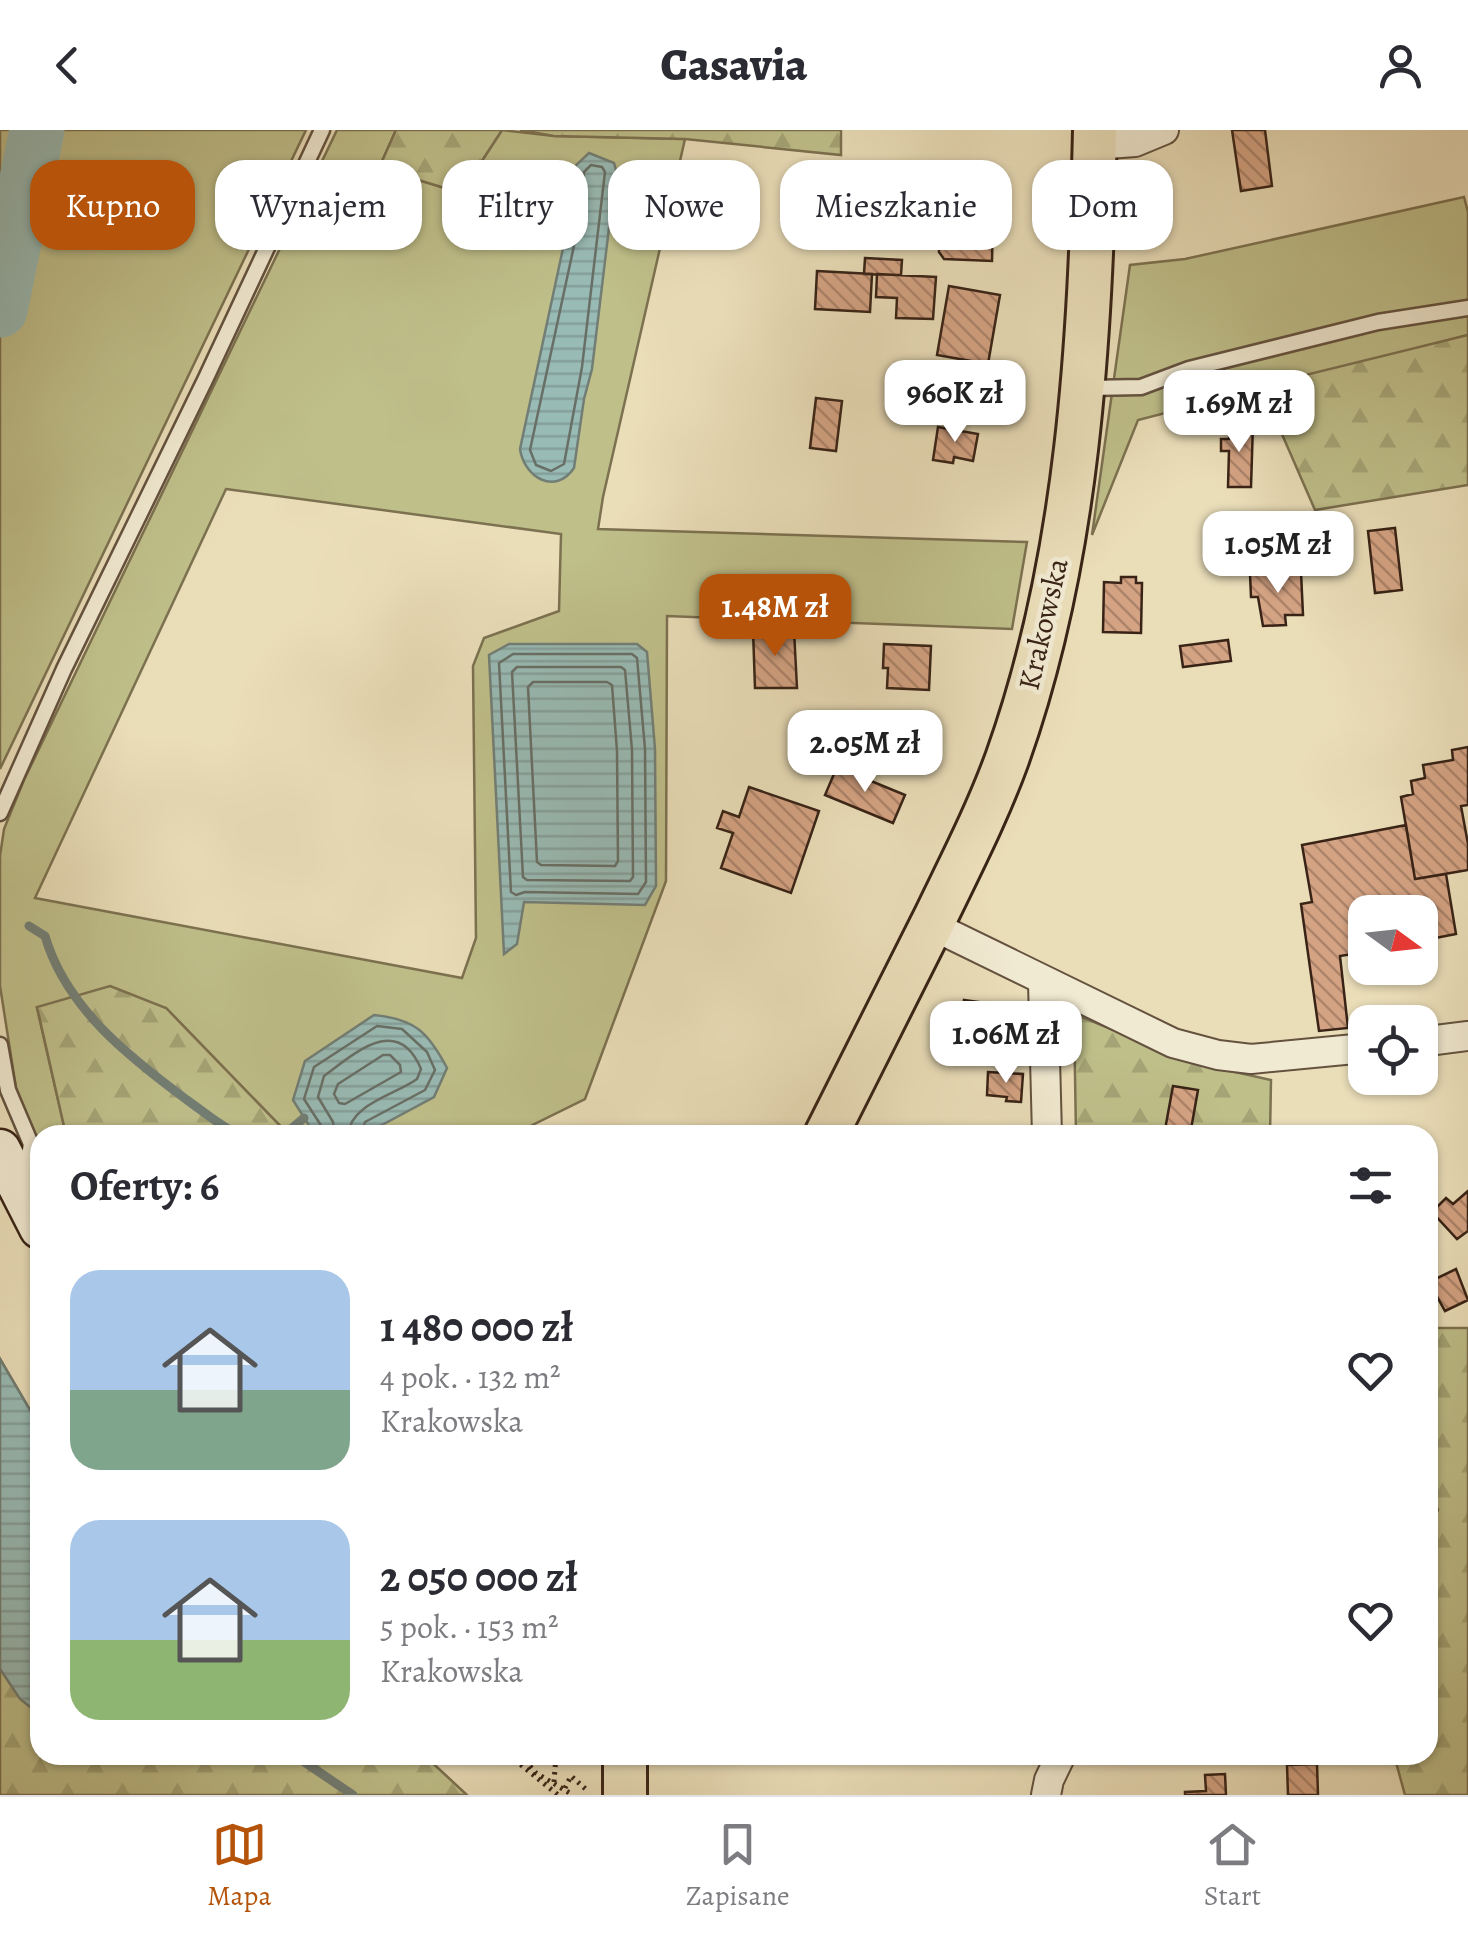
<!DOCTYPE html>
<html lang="pl">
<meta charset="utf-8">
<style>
:root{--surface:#fff;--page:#f2f2f3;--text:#2b2b33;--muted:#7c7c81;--line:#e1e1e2;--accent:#b45309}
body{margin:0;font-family:Alegreya,serif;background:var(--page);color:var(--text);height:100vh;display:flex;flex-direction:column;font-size:38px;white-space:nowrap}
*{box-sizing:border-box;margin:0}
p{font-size:32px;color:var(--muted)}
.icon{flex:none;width:55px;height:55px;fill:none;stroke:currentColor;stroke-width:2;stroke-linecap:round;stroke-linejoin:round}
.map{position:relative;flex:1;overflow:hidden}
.sheet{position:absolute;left:30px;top:995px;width:1408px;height:640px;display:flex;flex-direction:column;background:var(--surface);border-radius:30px;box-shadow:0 2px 8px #0004}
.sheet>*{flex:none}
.hud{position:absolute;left:30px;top:30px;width:1410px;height:90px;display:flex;gap:20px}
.needle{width:65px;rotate:105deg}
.tools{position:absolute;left:1348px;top:765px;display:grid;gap:20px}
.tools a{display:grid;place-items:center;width:90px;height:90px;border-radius:20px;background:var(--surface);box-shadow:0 2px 8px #0004;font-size:50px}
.price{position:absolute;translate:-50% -85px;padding:0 22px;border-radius:20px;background:#fff;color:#222;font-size:32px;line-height:65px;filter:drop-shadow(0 2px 5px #0008)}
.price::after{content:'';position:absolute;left:50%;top:60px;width:30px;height:22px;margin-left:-15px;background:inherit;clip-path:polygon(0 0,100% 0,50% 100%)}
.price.active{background:var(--accent);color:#fff}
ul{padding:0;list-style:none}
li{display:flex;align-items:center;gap:30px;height:250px;padding:0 40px}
li span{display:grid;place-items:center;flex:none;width:280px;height:200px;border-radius:30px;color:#555}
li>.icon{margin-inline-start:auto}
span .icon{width:120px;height:120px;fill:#fffc;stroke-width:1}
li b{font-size:42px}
h2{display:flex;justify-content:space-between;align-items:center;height:120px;padding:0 40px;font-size:42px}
.chip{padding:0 35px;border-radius:30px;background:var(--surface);box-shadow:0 2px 8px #0004;font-size:35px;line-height:90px}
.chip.active{background:var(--accent);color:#fff}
header{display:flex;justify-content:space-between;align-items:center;height:130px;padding:0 40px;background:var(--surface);font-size:45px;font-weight:800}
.dock{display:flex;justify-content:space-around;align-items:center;height:140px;border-top:2px solid var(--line);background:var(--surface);font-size:28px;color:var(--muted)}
.dock a{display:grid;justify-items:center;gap:5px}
.dock .active{color:var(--accent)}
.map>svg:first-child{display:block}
.grass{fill:#bfbf8a;stroke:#7c7150;stroke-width:2.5;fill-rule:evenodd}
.forest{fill:url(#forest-firs);stroke:#7c7150;stroke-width:2.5}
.water{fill:url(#water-rules);stroke:#727e75;stroke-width:2.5}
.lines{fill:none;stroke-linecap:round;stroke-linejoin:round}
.shore{stroke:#686f66;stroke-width:2.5}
.stream{stroke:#727e75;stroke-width:9}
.river{stroke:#99bbb5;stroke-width:55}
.building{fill:url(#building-back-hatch);stroke:#382316;stroke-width:2.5}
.lane-casing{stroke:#64523f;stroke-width:19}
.street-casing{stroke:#64523f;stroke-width:32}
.secondary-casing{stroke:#382316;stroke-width:45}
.primary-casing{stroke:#382316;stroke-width:48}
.path{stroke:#382316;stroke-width:5;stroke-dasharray:2.5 5;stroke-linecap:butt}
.lane{stroke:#f1ead2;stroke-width:14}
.street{stroke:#f1ead2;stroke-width:28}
.secondary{stroke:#f1ead2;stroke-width:40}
.primary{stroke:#eadeb9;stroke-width:42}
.labels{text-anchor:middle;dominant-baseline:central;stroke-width:9;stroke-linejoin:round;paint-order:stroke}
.street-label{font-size:30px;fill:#382316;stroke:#f1ead2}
</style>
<header><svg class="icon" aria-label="back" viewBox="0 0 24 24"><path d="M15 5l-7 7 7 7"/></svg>Casavia<svg class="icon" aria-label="person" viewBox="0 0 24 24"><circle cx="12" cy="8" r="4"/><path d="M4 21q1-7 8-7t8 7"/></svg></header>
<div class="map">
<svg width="1468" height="1665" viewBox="0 0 1468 1665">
<defs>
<pattern id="forest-firs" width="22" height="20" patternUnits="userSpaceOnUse" patternTransform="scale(2.5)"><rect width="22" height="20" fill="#bfbf8a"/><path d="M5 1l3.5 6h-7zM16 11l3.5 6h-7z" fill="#a5a476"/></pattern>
<pattern id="water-rules" width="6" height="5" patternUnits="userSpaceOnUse" patternTransform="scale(2.5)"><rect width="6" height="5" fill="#99bbb5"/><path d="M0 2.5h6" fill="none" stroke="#85a09b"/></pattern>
<pattern id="building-back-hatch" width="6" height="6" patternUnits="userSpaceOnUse" patternTransform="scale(2.5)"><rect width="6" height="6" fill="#d4a383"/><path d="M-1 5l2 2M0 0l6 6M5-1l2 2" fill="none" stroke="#ad846a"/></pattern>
</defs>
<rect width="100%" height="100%" fill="#eadeb9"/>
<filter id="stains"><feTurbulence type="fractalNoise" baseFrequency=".002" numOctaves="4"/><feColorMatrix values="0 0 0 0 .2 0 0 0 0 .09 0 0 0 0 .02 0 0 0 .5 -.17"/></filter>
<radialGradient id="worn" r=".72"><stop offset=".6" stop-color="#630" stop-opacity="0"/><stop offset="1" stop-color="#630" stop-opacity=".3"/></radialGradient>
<path class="grass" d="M0 0H306L0 639Z
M337 0H396L379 38 461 63 502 0 554 6 685 9 603 367 598 399 1027 412 1012 499 667 486 666 751 585 969 512 1005H289L166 878H37L66 1005H40V1017L16 958 0 856V726L4 699 24 650ZM226 359 561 404 559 481 484 508 473 536 476 808 462 848 35 768Z
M1464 67 1468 82V205L1138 290 1092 405 1130 135 1185 129Z"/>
<path class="forest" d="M396 0H502L461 63 379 38Z
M520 0H841V25L685 9 554 6Z
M1468 205V355L1315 380 1261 256Z
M110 856 166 878 289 1005H66L37 877Z
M1074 884 1195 933 1271 950 1270 1005H1076Z
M1428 1198H1468V1665H1405L1394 1625H1428V1401L1438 1380 1428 1356Z
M0 1229 40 1297V1625H424L467 1665H0Z"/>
<path class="water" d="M589 23 614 33 616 40 592 239 584 269 574 338C555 366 524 347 520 319L565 109 574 37Z
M509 514H637L647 522 655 619 656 756 645 775 524 772 517 814 504 824 489 525Z
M374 885C415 889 428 902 447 938L434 967 365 1004 315 1005 293 970 305 931Z
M0 1229 40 1297V1585L20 1569 0 1539Z"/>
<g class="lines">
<path class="shore" d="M591 35 602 37 605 42 582 237 564 334 551 341 536 335 530 320 575 111 584 42Z
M513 524H632L637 528 645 619 646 752 638 764 525 762 516 765 511 762 499 533Z
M517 537H621L625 540 632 620 633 747 630 751 527 750 523 747 512 542Z
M533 552H607L612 555 617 621 618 731 615 736 541 735 537 732 528 557Z
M383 925H390L400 935 401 942 345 974 339 973 334 964 338 954Z
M323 1005 322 997 304 969 314 937 377 896 402 899 427 922 435 940 425 960 365 992 361 1005
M335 1005 333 992 318 967 324 946C356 922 398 884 421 939L417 949C395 965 350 974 348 1005"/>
<path class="stream" d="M29 796 45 806C66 878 129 927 187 970 204 982 220 996 239 1005
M284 1005 304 988
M294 1625 353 1665"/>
<path class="river" d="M0 180 37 0"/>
</g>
<path class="building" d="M1232 0H1265L1272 56 1241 61Z
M885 34 924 37 922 58 883 55Z
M953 86 993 87 992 131 944 129 939 122V112L945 104H952Z
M865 128 902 130 901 145 864 144Z
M817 141 872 144 870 182 815 179Z
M877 144 936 147 933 189 896 188 897 168 876 167Z
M949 156 1000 165 988 234 937 225Z
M816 268 842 271 836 321 810 318Z
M1230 293 1253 294 1251 357H1228L1229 321H1221V309H1229Z
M938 297 978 304 973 331 954 327 953 333 933 330Z
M1395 398 1402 460 1375 463 1368 401Z
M1301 442 1303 485H1285L1286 495 1263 496 1258 467H1251L1250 444Z
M1121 447H1136V453H1142L1141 503 1103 502 1104 452 1121 453Z
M753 500H794L797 558H755Z
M1228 510 1231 531 1183 537 1180 516Z
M884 514 931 516 929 560 887 558 888 538H883Z
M1468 617V675L1461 676 1468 714V740L1415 749 1401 667 1413 664 1411 651 1425 648 1423 635 1453 630 1452 620Z
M837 637 905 665 893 693 825 665Z
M749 657 819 681 791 763 721 738 733 703 717 698 723 681 739 687Z
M1406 695 1415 749 1446 744 1456 804 1420 811V782H1365V822L1340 826 1348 898 1319 901 1301 774 1312 772 1302 715Z
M964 870 1029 879 1026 903 961 896Z
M988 942 1023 944 1021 972 1006 971 1007 967 987 965Z
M1173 956 1198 960 1190 1005H1164Z
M1468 1061V1101L1457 1109 1432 1082 1446 1068 1453 1074Z
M1456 1139 1468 1170 1445 1181 1429 1152Z
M1317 1634 1318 1665H1288L1287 1635Z
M1225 1644 1226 1665H1185V1662L1206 1661 1205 1645Z"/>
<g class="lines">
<g class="lane-casing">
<path id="lane" d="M1089 258 1141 257 1189 239 1378 192 1468 178
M0 683 64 539 205 250 322 0
M0 915 8 960 31 1014 25 1049"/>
</g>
<g class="street-casing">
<path id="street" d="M1095 15 1135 12 1164 0
M931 795 1173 913 1218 925 1251 929 1365 918
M1043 852 1047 1005
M1420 912 1468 906
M1046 1665 1049 1650 1061 1625"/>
</g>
<g class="secondary-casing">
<path id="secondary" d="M0 1020 40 1098"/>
</g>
<g class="primary-casing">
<path id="primary" d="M826 1005C862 933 899 860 935 788 960 736 987 684 1007 629 1079 428 1090 211 1095 0
M625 1665V1625"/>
</g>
<path class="path" d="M509 1625 558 1665
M520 1625 536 1643 573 1665
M554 1652 556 1625
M565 1658 571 1646 589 1662"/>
<use href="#lane" class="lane"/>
<use href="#street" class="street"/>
<use href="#secondary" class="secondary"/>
<use href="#primary" class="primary"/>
</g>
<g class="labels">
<g class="street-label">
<text transform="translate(1043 494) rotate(-77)">Krakowska</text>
</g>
</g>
<rect width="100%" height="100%" filter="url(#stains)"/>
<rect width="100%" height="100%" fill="url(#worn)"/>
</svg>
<div class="tools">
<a><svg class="needle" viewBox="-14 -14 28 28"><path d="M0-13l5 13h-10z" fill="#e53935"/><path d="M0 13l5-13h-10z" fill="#7c7c81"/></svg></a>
<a><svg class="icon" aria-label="locate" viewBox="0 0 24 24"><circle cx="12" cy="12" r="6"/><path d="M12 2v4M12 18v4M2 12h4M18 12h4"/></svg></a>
</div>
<b class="price" style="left:955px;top:315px">960K zł</b>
<b class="price" style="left:1239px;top:325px">1.69M zł</b>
<b class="price" style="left:1278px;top:466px">1.05M zł</b>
<b class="price active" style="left:775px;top:529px">1.48M zł</b>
<b class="price" style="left:865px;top:665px">2.05M zł</b>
<b class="price" style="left:1006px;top:956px">1.06M zł</b>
<div class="hud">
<a class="chip active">Kupno</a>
<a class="chip">Wynajem</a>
<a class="chip">Filtry</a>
<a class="chip">Nowe</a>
<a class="chip">Mieszkanie</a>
<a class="chip">Dom</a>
</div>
<section class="sheet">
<h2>Oferty: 6<svg class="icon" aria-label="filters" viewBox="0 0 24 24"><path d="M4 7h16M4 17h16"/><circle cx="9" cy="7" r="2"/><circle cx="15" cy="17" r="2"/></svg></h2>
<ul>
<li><span style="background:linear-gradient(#a9c7e8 60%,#7fa58c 0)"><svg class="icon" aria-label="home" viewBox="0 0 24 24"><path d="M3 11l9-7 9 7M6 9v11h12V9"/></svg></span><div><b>1 480 000 zł</b><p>4 pok. · 132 m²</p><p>Krakowska</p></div><svg class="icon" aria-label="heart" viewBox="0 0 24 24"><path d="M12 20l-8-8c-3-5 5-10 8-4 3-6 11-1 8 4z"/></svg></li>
<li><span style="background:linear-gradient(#a9c7e8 60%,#8fb573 0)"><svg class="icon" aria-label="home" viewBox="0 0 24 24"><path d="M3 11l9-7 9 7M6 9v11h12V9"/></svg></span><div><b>2 050 000 zł</b><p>5 pok. · 153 m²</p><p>Krakowska</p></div><svg class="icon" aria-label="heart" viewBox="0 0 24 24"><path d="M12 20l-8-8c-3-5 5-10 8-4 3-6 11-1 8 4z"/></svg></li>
</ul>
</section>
</div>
<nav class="dock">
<a class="active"><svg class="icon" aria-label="map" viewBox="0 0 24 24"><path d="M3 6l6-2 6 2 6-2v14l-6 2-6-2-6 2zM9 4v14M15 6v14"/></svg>Mapa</a>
<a><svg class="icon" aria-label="saved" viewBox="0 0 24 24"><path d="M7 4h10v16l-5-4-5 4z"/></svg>Zapisane</a>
<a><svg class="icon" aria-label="home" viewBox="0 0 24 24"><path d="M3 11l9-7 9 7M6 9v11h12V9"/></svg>Start</a>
</nav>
